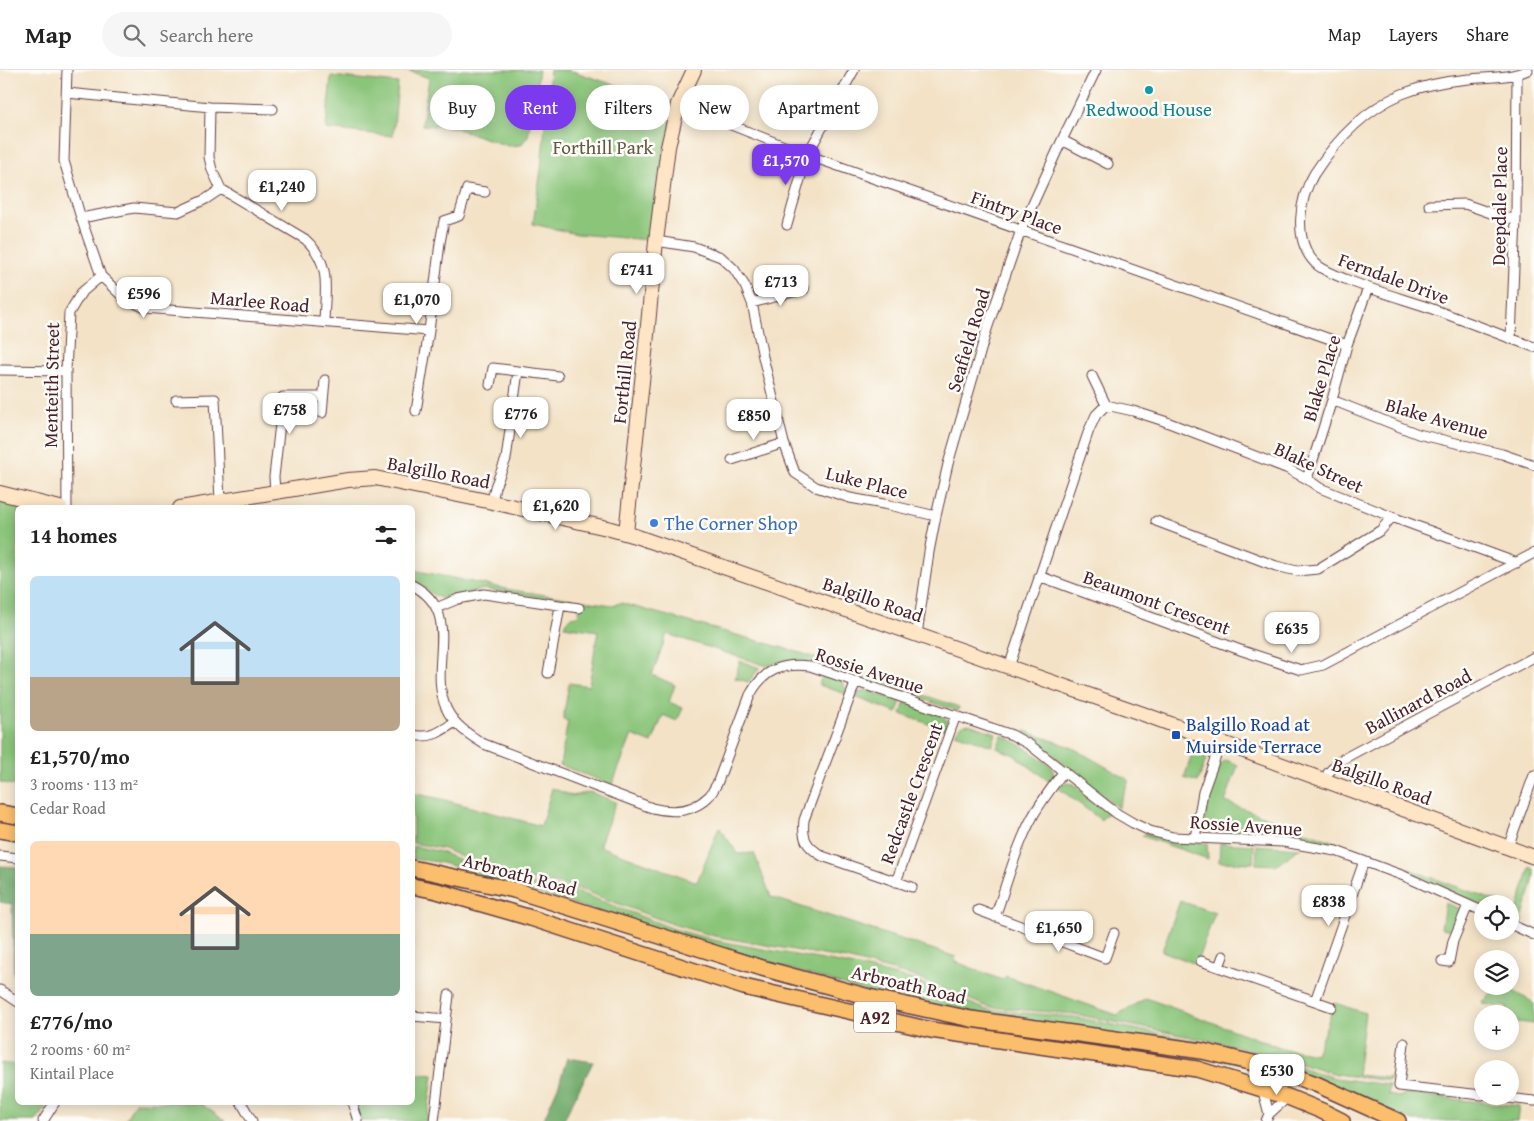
<!DOCTYPE html>
<meta charset="utf-8">
<style>
:root{--surface:#fff;--page:#f6f6f6;--text:#222;--muted:#767676;--line:#e0e0e0;--accent:#7c3aed}
body{margin:0;font-family:"Gentium Book Plus",serif;background:var(--page);color:var(--text);height:100vh;display:flex;flex-direction:column;font-size:19px;white-space:nowrap}
*{box-sizing:border-box;margin:0}
p{font-size:16px;color:var(--muted)}
.icon{flex:none;width:28px;height:28px;fill:none;stroke:currentColor;stroke-width:2;stroke-linecap:round;stroke-linejoin:round}
.map{position:relative;flex:1;overflow:hidden}
.details{position:absolute;left:15px;top:435px;width:400px;height:600px;display:flex;flex-direction:column;background:var(--surface);border-radius:8px;box-shadow:0 2px 12px #0003}
.details>*{flex:none}
.hud{position:absolute;left:430px;top:15px;width:475px;height:45px;display:flex;gap:10px}
.controls{position:absolute;left:1474px;top:825px;display:grid;gap:10px}
.controls a{display:grid;place-items:center;width:45px;height:45px;border-radius:50%;background:var(--surface);box-shadow:0 2px 12px #0003;font-size:25px}
.price{position:absolute;translate:-50% -42px;padding:0 11px;border-radius:10px;background:#fff;color:#222;font-size:16px;line-height:32px;filter:drop-shadow(0 1px 2px #0008)}
.price::after{content:'';position:absolute;left:50%;top:30px;width:15px;height:11px;margin-left:-8px;background:inherit;clip-path:polygon(0 0,100% 0,50% 100%)}
.price.selected{background:var(--accent);color:#fff}
ul{padding:0;list-style:none}
li{display:grid;align-content:center;gap:10px;height:265px;padding:0 15px}
li span{display:grid;place-items:center;height:155px;border-radius:8px;color:#555}
li>.icon{margin-inline-start:auto}
span .icon{width:90px;height:90px;fill:#fffc;stroke-width:1}
li b{font-size:21px}
h2{display:flex;justify-content:space-between;align-items:center;height:60px;padding:0 15px;font-size:21px}
.chip{padding:0 18px;border-radius:22px;background:var(--surface);box-shadow:0 2px 12px #0003;font-size:18px;line-height:45px}
.chip.selected{background:var(--accent);color:#fff}
header{display:flex;align-items:center;gap:30px;box-sizing:border-box;height:70px;padding:0 25px;background:var(--surface);border-bottom:1px solid var(--line)}
header strong{font-size:24px}
nav{display:flex;gap:28px;margin-inline-start:auto;font-size:18px}
.search{width:350px;height:45px;background:var(--page);display:flex;align-items:center;gap:12px;box-sizing:border-box;padding:0 18px;border-radius:28px;color:var(--muted);font-size:19px}
.map>svg:first-child{display:block}
.green{fill:#8bc57a;stroke:#6a7252}
.forest{fill:#70aa6a;stroke:#5d644a}
.lines{fill:none;stroke-linecap:round;stroke-linejoin:round}
.street-casing{stroke:#633c42;stroke-width:11}
.secondary-casing{stroke:#633c42;stroke-width:16}
.primary-casing{stroke:#633c42;stroke-width:18}
.street{stroke:#fff;stroke-width:9}
.secondary{stroke:#fde5c5;stroke-width:14}
.primary{stroke:#fabe6d;stroke-width:15}
.culture-dot{fill:#0f9aa8;stroke:#fdfcf7;stroke-width:2}
.shop-dot{fill:#3f7fe0;stroke:#fdfcf7;stroke-width:2}
.transit-dot{fill:#1a4fb4;stroke:#fdfcf7;stroke-width:2}
.labels{text-anchor:middle;dominant-baseline:central;stroke-width:5;stroke-linejoin:round;paint-order:stroke}
.shield{fill:#fdfcf7;stroke:#806168;stroke-width:1}
.shield-label{font-size:18px;font-weight:bold;fill:#4a1f2b}
.culture-label{font-size:19px;fill:#0d838f;stroke:#fdfcf7}
.park-label{font-size:19px;fill:#615947;stroke:#fdfcf7}
.street-label{font-size:19px;fill:#4a1f2b;stroke:#fdfcf7}
.shop-label{font-size:19px;fill:#366cbe;stroke:#fdfcf7;text-anchor:start}
.transit-label{font-size:19px;fill:#164399;stroke:#fdfcf7;text-anchor:start}
</style>
<header>
<strong>Map</strong>
<div class="search"><svg class="icon" aria-label="search" viewBox="0 0 24 24"><circle cx="10" cy="10" r="6"/><path d="M15 15l6 6"/></svg>Search here</div>
<nav><a>Map</a><a>Layers</a><a>Share</a></nav>
</header>
<div class="map">
<svg width="1534" height="1051" viewBox="0 0 1534 1051">
<rect width="100%" height="100%" fill="#fdfcf7"/>
<filter id="ink" filterUnits="userSpaceOnUse"><feTurbulence type="fractalNoise" baseFrequency=".02" numOctaves="2"/><feDisplacementMap in="SourceGraphic" scale="10" xChannelSelector="R" yChannelSelector="G"/><feConvolveMatrix kernelMatrix="1 2 1 2 8 2 1 2 1" color-interpolation-filters="sRGB"/></filter>
<filter id="wash" filterUnits="userSpaceOnUse"><feTurbulence type="fractalNoise" baseFrequency=".0096" numOctaves="4" result="noise"/><feDisplacementMap in="SourceGraphic" scale="20" xChannelSelector="R" yChannelSelector="G"/><feGaussianBlur stdDeviation="1.12" result="paint"/><feColorMatrix in="noise" values="0 0 0 0 0 0 0 0 0 0 0 0 0 0 0 0 0 1.4 0 .05"/><feComposite in="paint" operator="in"/></filter>
<g filter="url(#wash)">
<rect width="100%" height="100%" fill="#f3e2c6"/>
<path class="green" d="M406 0H539L528 66 521 75 508 76 452 57 422 55 429 8Z
M550 0H569L675 35 659 104 649 170 577 164 533 154 541 99Z
M331 6 398 13 393 66 326 59Z
M0 430 32 437 18 438 17 716 0 712Z
M413 500 512 520 612 535 621 533 798 582 959 637 958 641 808 591 785 590 767 596 667 564 652 605 675 615 669 632 683 638 677 651 663 645 652 673 632 665 612 715 560 695 568 651 563 650 569 613 589 616 598 561 564 556C567 549 571 546 578 546L580 535 484 519 444 529C431 526 424 516 413 510Z
M740 591 760 598 748 612 735 608Z
M822 605 841 611 847 621 846 624 819 615Z
M866 620 901 631 897 643 855 627 860 622Z
M905 632 942 645C947 650 949 653 946 660L901 644Z
M969 654 996 663 992 676 955 663 961 656Z
M1025 661 1071 677 1129 710 1118 738 1024 664Z
M1002 665C1021 674 1036 685 1053 698V709L1051 713 1014 685 997 678Z
M1195 676 1203 681 1206 689 1198 712 1184 708Z
M1226 690 1238 695 1225 732 1504 834H1482V836L1423 809 1349 781 1322 773 1297 768 1220 765V762C1214 761 1209 762 1206 756 1201 746 1216 702 1222 692Z
M1067 713 1073 714 1109 742 1101 750 1057 717 1061 714Z
M552 718 572 726 590 722 616 732 599 776 697 812 719 757 738 784 754 783 771 827 956 887 954 891 1002 910 1006 906 1117 945 1146 928 1282 978 1316 984 1335 933 1365 943 1357 1005 1390 1008 1389 1011 1336 1004 1291 990 1231 975 1074 944 988 937 912 906 846 889 714 866 675 855 571 816 519 808 494 801 444 779 413 773 412 723 441 729 541 756Z
M1145 763 1177 772 1207 773 1208 789 1142 766Z
M1220 773 1254 775 1253 793 1219 792Z
M1257 775 1300 778 1277 795 1256 794Z
M413 776 441 782 493 804 518 812 570 819 674 859 713 870 845 894 910 909 987 940 1074 947 1204 973 1290 994 1335 1008 1389 1015 1388 1025 1399 1027 1406 1024 1519 1036 1517 1051H1413L1316 1008 870 923 493 810 457 797 438 792 413 789Z
M1530 797 1534 799V808L1521 854 1514 851Z
M1180 831 1215 843 1196 894 1162 881Z
M1445 833 1461 839 1452 860 1441 858Z
M1497 916H1505L1534 933V954L1510 951V944H1507V937L1482 934Z
M0 993 17 995 18 1032 48 1033 36 1051H0Z
M413 1003 433 1005 427 1051H361L355 1033 412 1032Z
M135 1032 200 1033 225 1051H125Z"/>
<path class="forest" d="M0 796 17 797V908L14 905 12 834 0 832Z
M567 988 593 992 563 1051H543L559 1014Z"/>
</g>
<g filter="url(#ink)">
<g class="lines">
<g class="street-casing">
<path id="street" d="M67 0 64 91 81 148 101 206 124 228 145 238 429 261
M1528 0C1510 8 1489 7 1469 9 1446 11 1424 15 1402 24 1365 40 1336 70 1314 104 1299 129 1293 170 1315 193 1323 201 1334 204 1345 209 1372 220 1400 228 1427 237 1463 250 1498 264 1534 277
M67 23 210 37 273 39
M678 34 807 85 1347 275
M210 37 209 87 212 100 221 119 305 169C332 193 325 220 324 252
M1062 70 1108 94
M1429 135 1465 134 1502 147 1516 149
M81 148 134 138 178 142 206 129 221 119
M787 155 807 85 854 0
M656 171 694 177 721 187 734 199 745 216 752 233 763 287 784 373 795 403 816 417 850 428 889 435 936 446
M752 233 804 219
M1511 268 1516 149 1517 5
M0 300 66 301
M1092 306 1106 335
M490 315 493 298 558 306
M176 330 215 329 220 431
M1332 330 1418 364 1502 384 1534 395
M416 341 429 261 440 173 444 151 459 146 467 119 485 122
M322 343 325 310
M732 390 784 373
M1307 409 1332 330 1347 275 1368 218
M275 421 274 407 283 327H323
M492 432 495 417 506 389 518 301
M67 438 66 301 69 243 81 223 101 206
M1156 451 1276 496 1297 501 1318 499 1381 460 1392 447
M1039 506 1243 581 1301 600 1323 595 1534 483
M412 515C465 542 427 595 446 638 453 654 469 665 484 674L652 738C672 743 693 742 708 727 712 724 714 718 717 714L750 625C764 599 782 593 810 596L1012 665 1030 675 1116 743 1133 753 1150 761 1173 767 1283 772 1336 781 1404 806 1482 841
M436 538 458 529 484 524 579 538
M917 564 929 482 936 446 948 394 987 259 1021 160 1062 70 1096 0
M1009 597 1089 360 1096 345 1106 335 1133 341 1164 351 1286 398 1307 409 1320 418 1392 447 1517 493
M548 603 560 536
M856 611 804 750C802 769 806 776 822 786L912 817
M412 665C431 669 440 662 455 652
M1325 711 1328 703 1341 690 1534 587
M1195 768 1203 722 1221 672
M1508 777 1534 705
M0 786 18 788
M896 812 956 645
M978 840 1105 888 1114 863
M995 847C1007 813 1016 777 1033 746 1042 730 1053 716 1064 701
M1510 854 1534 865
M1201 891 1332 937
M1442 891 1449 892 1453 871 1468 835
M1219 897 1223 886
M0 920 18 932
M1315 931 1364 791
M412 946 446 949
M1404 973 1399 1016 1482 1025
M1261 1018 1264 1025 1269 1044
M1490 1026 1534 1031
M241 1032 252 1051
M352 1032 358 1051
M43 1051 55 1032
M434 1051 449 925
M1266 1051 1269 1044 1288 1027"/>
</g>
<g class="secondary-casing">
<path id="secondary" d="M0 423 60 438
M180 438 348 410 375 408 492 432 607 458 635 466 1146 645 1534 787
M626 463 648 255 656 171 668 77 678 34 694 0"/>
</g>
<g class="primary-casing">
<path id="primary" d="M0 743 18 746
M0 760 18 763
M412 798 514 820 762 898 869 927 971 949 1202 981 1262 995 1316 1014 1398 1051
M412 816 437 821 531 848 744 917 931 960 1197 999 1288 1027 1322 1041 1342 1051"/>
</g>
<use href="#street" class="street"/>
<use href="#secondary" class="secondary"/>
<use href="#primary" class="primary"/>
</g>
</g>
<circle class="culture-dot" cx="1149" cy="20" r="5"/>
<circle class="shop-dot" cx="654" cy="453" r="5"/>
<rect class="transit-dot" x="1171" y="660" width="10" height="10" rx="2.5"/>
<g class="labels">
<rect class="shield" x="854" y="931.5" width="42" height="31" rx="4"/>
<g class="shield-label">
<text x="875" y="947">A92</text>
</g>
<g class="culture-label">
<text x="1149" y="39">Redwood House</text>
</g>
<g class="park-label">
<text x="603" y="77">Forthill Park</text>
</g>
<g class="street-label">
<text transform="translate(1499 136) rotate(-89)">Deepdale Place</text>
<text transform="translate(1017 142) rotate(20)">Fintry Place</text>
<text transform="translate(1394 208) rotate(20)">Ferndale Drive</text>
<text transform="translate(260 231) rotate(5)">Marlee Road</text>
<text transform="translate(968 270) rotate(-73)">Seafield Road</text>
<text transform="translate(624 302) rotate(-84)">Forthill Road</text>
<text transform="translate(1321 308) rotate(-73)">Blake Place</text>
<text transform="translate(51 315) rotate(-89)">Menteith Street</text>
<text transform="translate(1437 348) rotate(16)">Blake Avenue</text>
<text transform="translate(1319 397) rotate(25)">Blake Street</text>
<text transform="translate(439 402) rotate(11)">Balgillo Road</text>
<text transform="translate(867 412) rotate(14)">Luke Place</text>
<text transform="translate(873 529) rotate(19)">Balgillo Road</text>
<text transform="translate(1157 532) rotate(20)">Beaumont Crescent</text>
<text transform="translate(870 600) rotate(18)">Rossie Avenue</text>
<text transform="translate(1418 631) rotate(-28)">Ballinard Road</text>
<text transform="translate(1382 711) rotate(20)">Balgillo Road</text>
<text transform="translate(911 723) rotate(-70)">Redcastle Crescent</text>
<text transform="translate(1246 755) rotate(4)">Rossie Avenue</text>
<text transform="translate(520 804) rotate(15)">Arbroath Road</text>
<text transform="translate(909 914) rotate(13)">Arbroath Road</text>
</g>
<g class="shop-label">
<text x="664" y="453">The Corner Shop</text>
</g>
<g class="transit-label">
<text x="1186" y="654">Balgillo Road at<tspan x="1186" dy="22">Muirside Terrace</tspan></text>
</g>
</g>
</svg>
<div class="controls">
<a><svg class="icon" aria-label="locate" viewBox="0 0 24 24"><circle cx="12" cy="12" r="6"/><path d="M12 2v4M12 18v4M2 12h4M18 12h4"/></svg></a>
<a><svg class="icon" aria-label="layers" viewBox="0 0 24 24"><path d="M12 4l9 5-9 5-9-5zM3 14l9 5 9-5"/></svg></a>
<a>+</a>
<a>−</a>
</div>
<b class="price selected" style="left:786px;top:116px">£1,570</b>
<b class="price" style="left:282px;top:142px">£1,240</b>
<b class="price" style="left:637px;top:225px">£741</b>
<b class="price" style="left:781px;top:237px">£713</b>
<b class="price" style="left:144px;top:249px">£596</b>
<b class="price" style="left:417px;top:255px">£1,070</b>
<b class="price" style="left:290px;top:365px">£758</b>
<b class="price" style="left:521px;top:369px">£776</b>
<b class="price" style="left:754px;top:371px">£850</b>
<b class="price" style="left:556px;top:461px">£1,620</b>
<b class="price" style="left:1292px;top:584px">£635</b>
<b class="price" style="left:1329px;top:857px">£838</b>
<b class="price" style="left:1059px;top:883px">£1,650</b>
<b class="price" style="left:1277px;top:1026px">£530</b>
<div class="hud">
<a class="chip">Buy</a>
<a class="chip selected">Rent</a>
<a class="chip">Filters</a>
<a class="chip">New</a>
<a class="chip">Apartment</a>
</div>
<section class="details">
<h2>14 homes<svg class="icon" aria-label="filters" viewBox="0 0 24 24"><path d="M4 7h16M4 17h16"/><circle cx="9" cy="7" r="2"/><circle cx="15" cy="17" r="2"/></svg></h2>
<ul>
<li><span style="background:linear-gradient(#bfe0f5 65%,#b9a48a 0)"><svg class="icon" aria-label="home" viewBox="0 0 24 24"><path d="M3 11l9-7 9 7M6 9v11h12V9"/></svg></span><div><b>£1,570/mo</b><p>3 rooms · 113 m²</p><p>Cedar Road</p></div></li>
<li><span style="background:linear-gradient(#ffd9b3 60%,#7fa58c 0)"><svg class="icon" aria-label="home" viewBox="0 0 24 24"><path d="M3 11l9-7 9 7M6 9v11h12V9"/></svg></span><div><b>£776/mo</b><p>2 rooms · 60 m²</p><p>Kintail Place</p></div></li>
</ul>
</section>
</div>
